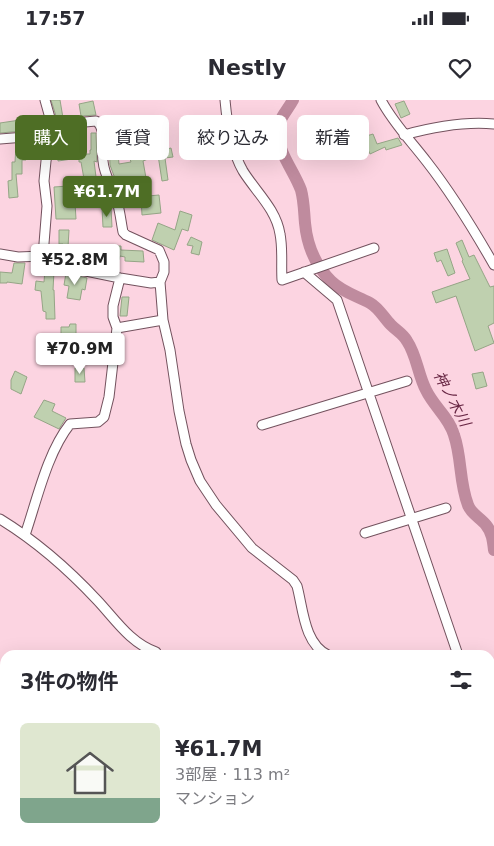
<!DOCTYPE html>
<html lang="ja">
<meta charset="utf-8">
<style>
:root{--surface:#fff;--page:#f2f2f3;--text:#2b2b33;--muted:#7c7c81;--accent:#4e6e25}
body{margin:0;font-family:"DejaVu Sans","Noto Sans JP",sans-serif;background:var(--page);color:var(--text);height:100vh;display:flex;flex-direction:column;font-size:19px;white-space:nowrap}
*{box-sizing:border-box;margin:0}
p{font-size:16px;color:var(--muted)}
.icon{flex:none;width:28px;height:28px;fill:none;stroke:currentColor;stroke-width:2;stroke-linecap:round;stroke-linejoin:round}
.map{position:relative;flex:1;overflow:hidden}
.panel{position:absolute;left:0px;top:550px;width:495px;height:196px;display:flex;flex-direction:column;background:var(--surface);border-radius:15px 15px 0 0;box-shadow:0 5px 20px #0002}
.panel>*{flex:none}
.guide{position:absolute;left:15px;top:15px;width:465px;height:45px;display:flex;gap:10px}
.price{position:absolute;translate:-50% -42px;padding:0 11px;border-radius:5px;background:#fff;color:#222;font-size:16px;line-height:32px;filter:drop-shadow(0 1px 2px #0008)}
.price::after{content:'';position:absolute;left:50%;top:30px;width:15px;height:11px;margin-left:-8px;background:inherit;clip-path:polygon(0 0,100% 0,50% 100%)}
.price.selected{background:var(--accent);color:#fff}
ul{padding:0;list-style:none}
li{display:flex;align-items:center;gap:15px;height:125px;padding:0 20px}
li span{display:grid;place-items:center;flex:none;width:140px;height:100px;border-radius:8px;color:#555}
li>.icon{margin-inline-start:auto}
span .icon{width:60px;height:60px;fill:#fffc;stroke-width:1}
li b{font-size:21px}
h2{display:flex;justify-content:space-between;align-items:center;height:60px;padding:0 20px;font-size:21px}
.tag{padding:0 18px;border-radius:8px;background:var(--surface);box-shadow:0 5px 20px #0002;font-size:18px;line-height:45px}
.tag.selected{background:var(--accent);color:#fff}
.status{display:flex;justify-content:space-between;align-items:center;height:35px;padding:0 25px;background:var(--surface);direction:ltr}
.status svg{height:14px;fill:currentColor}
header{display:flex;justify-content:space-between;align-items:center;height:65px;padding:0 20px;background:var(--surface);font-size:22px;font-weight:700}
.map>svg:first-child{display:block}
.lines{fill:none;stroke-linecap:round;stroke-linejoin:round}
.river{stroke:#bf8b9e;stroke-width:12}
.building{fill:#bfd0af;stroke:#95a586}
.minor-casing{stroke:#73525e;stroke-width:11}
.minor{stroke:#fff;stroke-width:9}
.labels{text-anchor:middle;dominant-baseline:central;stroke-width:4.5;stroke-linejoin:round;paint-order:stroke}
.water-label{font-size:15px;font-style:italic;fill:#692845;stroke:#fcd4e1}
</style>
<div class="status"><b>17:57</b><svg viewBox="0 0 49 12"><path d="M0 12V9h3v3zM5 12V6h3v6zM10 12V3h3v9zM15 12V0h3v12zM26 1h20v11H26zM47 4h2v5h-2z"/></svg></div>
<header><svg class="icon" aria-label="back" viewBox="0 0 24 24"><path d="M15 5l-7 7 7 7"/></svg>Nestly<svg class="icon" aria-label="heart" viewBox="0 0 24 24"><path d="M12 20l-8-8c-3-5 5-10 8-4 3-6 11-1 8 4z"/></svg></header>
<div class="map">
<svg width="494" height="746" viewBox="0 0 494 746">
<rect width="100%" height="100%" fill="#fcd4e1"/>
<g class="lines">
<path class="river" d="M293 0C286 13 278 18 278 34 279 54 294 71 301 90 304 101 304 112 305 123 307 145 315 165 331 181 342 192 357 196 370 203 379 208 384 218 391 225 397 231 403 234 407 241 417 256 418 275 426 290 434 307 449 317 454 335 462 358 459 382 468 405 471 414 481 418 486 425 492 432 493 441 494 450
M490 659 494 656
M467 741 468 746"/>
</g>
<path class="building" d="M51 0H60L63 18H58L56 16Z
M93 1 96 15 81 16 79 4Z
M404 1 410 14 401 18 395 4Z
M20 20 21 23 33 22 34 30 0 33V23Z
M74 29 75 35 68 36 70 54H90V50H91V33H96L97 62 94 61 96 77 84 79 81 62H79V58L58 61 56 37 65 36 64 30Z
M141 30 151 52 162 50 157 32 162 31 167 49 171 48 173 57 165 58 168 80 162 81 158 55 143 61 146 78 130 82 137 88V91L147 90 148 96 159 95 161 113 142 115 141 98 123 100 119 83 117 84 110 65 109 35 113 34V44L117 43 119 64 131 62 130 59 133 58 128 39 137 36 135 32Z
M373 34 377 44 398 38 402 45 386 50 385 47 370 54 363 37Z
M16 46 26 47V50L41 51 40 58H26V60H22V74H16L18 97 9 98 8 81 12 80V62H15Z
M81 83 82 90 96 89V100L75 103 76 119H56L54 87 68 86V84Z
M102 108H111L112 127H103Z
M180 111 192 115 188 131 182 129 174 150 152 140 158 123 175 130Z
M59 130H69L68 147H74V150H92V159H95V166L81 164V155L69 161 62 158 63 144H59Z
M191 137 202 142 199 155 191 153 193 146 187 145Z
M462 140 469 157 474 155 490 187 494 186V223L488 226 494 243 475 251 456 196 436 203 432 192 470 179 462 161 463 160 456 143Z
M111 146H121V150L143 151 144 162 125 161V157L120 156 119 160 110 159Z
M447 149 455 173 448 176 441 160 437 162 434 153Z
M14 163H25L22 184 7 182V183H0V172L12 173Z
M45 169 54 171 53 190H54L55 219H46V212L43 211 41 191 35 190 36 181 44 182Z
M66 173 87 178 85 190 82 189 80 200 67 198 69 186 64 185Z
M122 197H129L127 216H120Z
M70 224H76V243H84V248H70V242H61V227H69Z
M75 268H84L85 282H75Z
M15 271 27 277 21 294 11 289V280Z
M483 272 487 286 476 289 472 274Z
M44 300 55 304 52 311 66 318 59 329 34 317Z"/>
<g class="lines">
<g class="minor-casing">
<path id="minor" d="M225 0C227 23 231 50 243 71 256 92 276 109 280 134 283 149 281 165 282 180L374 148
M381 0C393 23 411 41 427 62 452 94 474 130 494 165
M52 25 96 21C107 28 101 50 103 61 104 76 113 87 117 101 120 111 121 122 123 132L126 135 159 150 164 162V172L160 182 163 220
M404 35C433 27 463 21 494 24
M0 39 50 35
M0 154 18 157 43 156
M304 172 337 200 458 555
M120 178 151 183 160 182
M117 228 163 220 170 250 179 311 186 344 191 360 200 381 216 405 252 448 293 480 297 486C303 508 304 544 328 555
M262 325 407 281
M0 419C36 441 68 469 97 500 115 519 130 543 156 552
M365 433 446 408
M25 435C37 400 47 353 70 324L98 322 104 317 109 297 117 228 113 217V206L120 178 47 163 43 156 47 106 44 81 46 61 52 25 45 0
M490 669 494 670
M52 746H81
M374 746V741"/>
</g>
<use href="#minor" class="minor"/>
</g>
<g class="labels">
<g class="water-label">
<text transform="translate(452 299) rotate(62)">神ノ木川</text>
</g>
</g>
</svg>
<b class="price selected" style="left:107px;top:118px">¥61.7M</b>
<b class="price" style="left:75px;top:186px">¥52.8M</b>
<b class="price" style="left:80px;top:275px">¥70.9M</b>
<div class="guide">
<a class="tag selected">購入</a>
<a class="tag">賃貸</a>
<a class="tag">絞り込み</a>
<a class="tag">新着</a>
</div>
<section class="panel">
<h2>3件の物件<svg class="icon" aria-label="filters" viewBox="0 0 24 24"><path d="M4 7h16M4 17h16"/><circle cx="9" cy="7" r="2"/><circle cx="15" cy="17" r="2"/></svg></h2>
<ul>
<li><span style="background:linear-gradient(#dfe7d0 75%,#7fa58c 0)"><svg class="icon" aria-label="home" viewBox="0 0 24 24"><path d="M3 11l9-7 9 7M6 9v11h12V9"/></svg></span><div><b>¥61.7M</b><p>3部屋 · 113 m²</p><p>マンション</p></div></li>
</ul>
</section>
</div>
